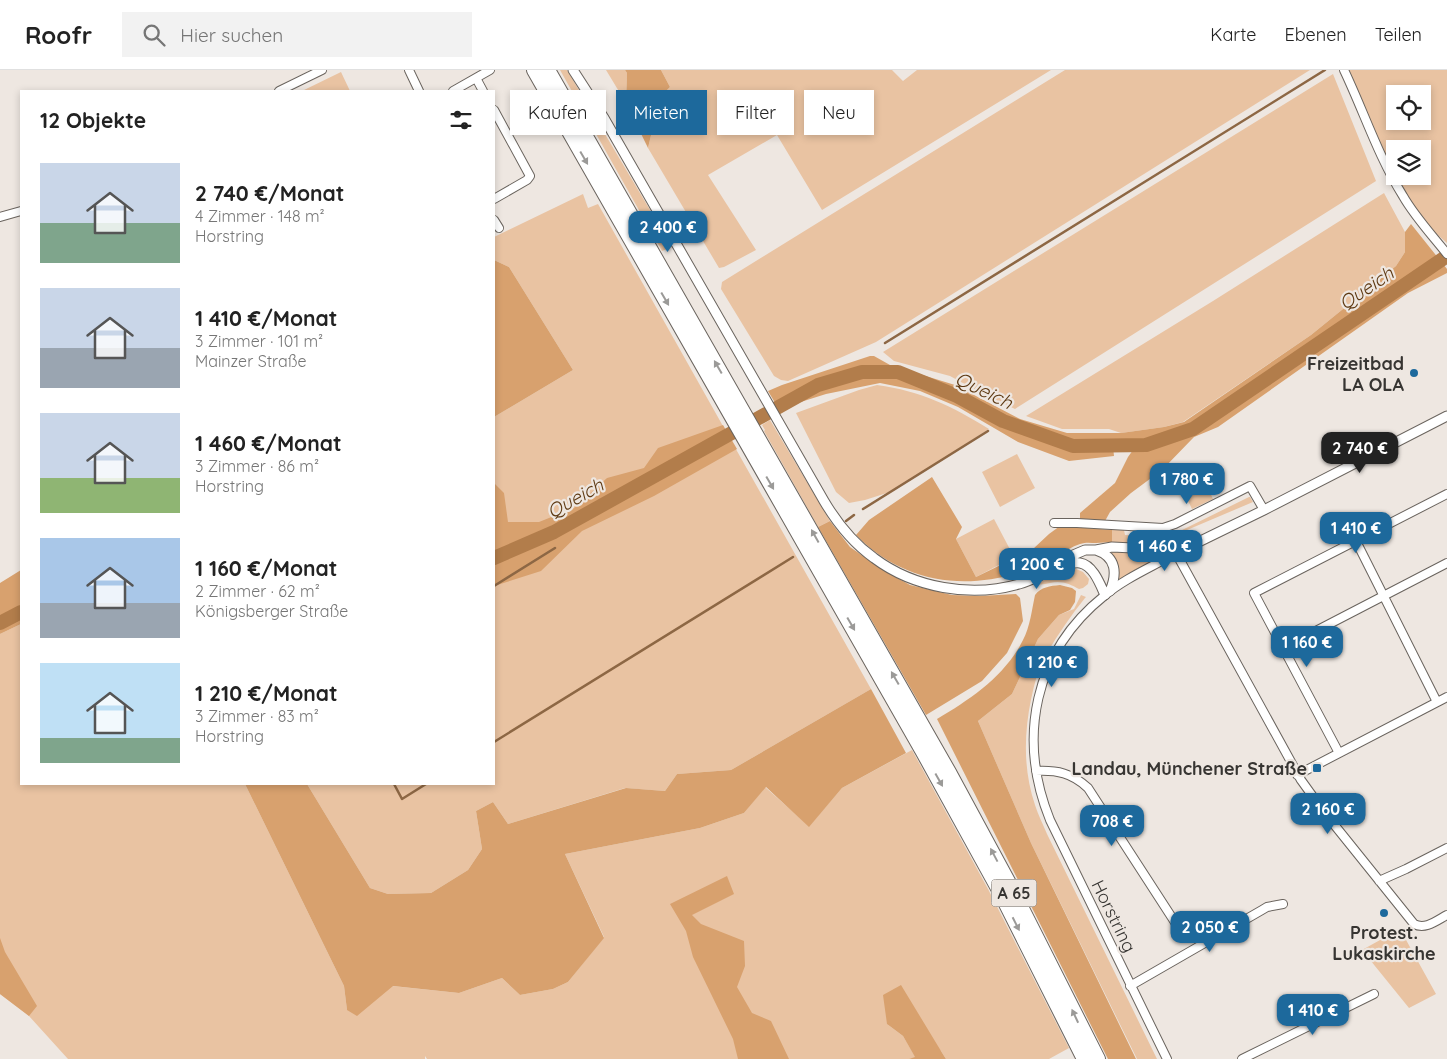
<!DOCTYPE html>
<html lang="de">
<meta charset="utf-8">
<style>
:root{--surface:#fff;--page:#f2f2f2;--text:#222;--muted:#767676;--line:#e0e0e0;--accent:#1d699c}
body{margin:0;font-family:Quicksand,sans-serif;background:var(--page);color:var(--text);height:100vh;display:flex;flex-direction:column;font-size:19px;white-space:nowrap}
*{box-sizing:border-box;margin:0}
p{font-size:16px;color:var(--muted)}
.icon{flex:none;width:28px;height:28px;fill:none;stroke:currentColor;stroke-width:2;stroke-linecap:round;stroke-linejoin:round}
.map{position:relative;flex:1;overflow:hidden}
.panel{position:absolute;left:20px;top:20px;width:475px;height:695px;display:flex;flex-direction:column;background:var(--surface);border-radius:0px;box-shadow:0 2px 8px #0003}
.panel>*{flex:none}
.top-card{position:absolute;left:510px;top:20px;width:475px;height:45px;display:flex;gap:10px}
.fabs{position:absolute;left:1386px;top:15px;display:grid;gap:10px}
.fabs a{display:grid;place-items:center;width:45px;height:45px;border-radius:0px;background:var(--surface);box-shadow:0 2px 8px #0003;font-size:25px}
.price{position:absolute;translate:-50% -42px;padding:0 11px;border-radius:10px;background:var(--accent);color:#fff;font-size:16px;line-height:32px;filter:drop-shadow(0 1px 2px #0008)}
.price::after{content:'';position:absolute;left:50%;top:30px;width:15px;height:11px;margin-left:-8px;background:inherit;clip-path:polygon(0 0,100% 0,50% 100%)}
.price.active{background:#222;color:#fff}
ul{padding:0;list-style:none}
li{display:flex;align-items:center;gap:15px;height:125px;padding:0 20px}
li span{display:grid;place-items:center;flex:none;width:140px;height:100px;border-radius:0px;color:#555}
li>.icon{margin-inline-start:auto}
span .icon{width:60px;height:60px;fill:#fffc;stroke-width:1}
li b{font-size:21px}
h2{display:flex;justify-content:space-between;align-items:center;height:60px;padding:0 20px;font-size:21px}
.tag{padding:0 18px;border-radius:0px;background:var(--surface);box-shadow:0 2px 8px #0003;font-size:18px;line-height:45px}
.tag.active{background:var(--accent);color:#fff}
header{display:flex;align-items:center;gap:30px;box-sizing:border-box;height:70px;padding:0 25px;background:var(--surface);border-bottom:1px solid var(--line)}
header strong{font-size:24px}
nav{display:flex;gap:28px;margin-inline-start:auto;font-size:18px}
.search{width:350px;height:45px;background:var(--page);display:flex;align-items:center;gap:12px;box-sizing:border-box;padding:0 18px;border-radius:0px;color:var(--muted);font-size:19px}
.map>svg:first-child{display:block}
.green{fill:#e9c3a2;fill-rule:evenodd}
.forest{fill:#d8a16e}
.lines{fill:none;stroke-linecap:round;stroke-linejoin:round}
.stream{stroke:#8d6744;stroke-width:2.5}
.river{stroke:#b27d4b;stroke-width:14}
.minor-casing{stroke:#6a645e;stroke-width:10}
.tertiary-casing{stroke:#6a645e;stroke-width:11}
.motorway-casing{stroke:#6a645e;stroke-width:16}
.minor{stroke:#fff;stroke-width:8}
.tertiary{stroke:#fff;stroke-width:9}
.motorway{stroke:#fff;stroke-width:14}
.oneway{fill:#9b9a98}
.poi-dot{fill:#1d699c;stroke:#eee7e1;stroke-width:2}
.labels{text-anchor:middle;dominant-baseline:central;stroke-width:4.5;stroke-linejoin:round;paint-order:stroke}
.shield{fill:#eee7e1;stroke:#6e6a66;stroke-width:1}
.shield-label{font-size:16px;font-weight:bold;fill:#373532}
.poi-label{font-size:18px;font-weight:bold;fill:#373532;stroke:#eee7e1;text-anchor:end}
.street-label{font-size:18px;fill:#373532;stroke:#eee7e1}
.water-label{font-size:19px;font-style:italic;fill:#5e3912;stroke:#eee7e1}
</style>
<header>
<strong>Roofr</strong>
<div class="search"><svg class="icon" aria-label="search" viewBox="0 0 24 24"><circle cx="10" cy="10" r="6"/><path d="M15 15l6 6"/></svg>Hier suchen</div>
<nav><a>Karte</a><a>Ebenen</a><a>Teilen</a></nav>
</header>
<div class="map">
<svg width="1447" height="989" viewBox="0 0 1447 989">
<rect width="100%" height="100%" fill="#eee7e1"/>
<path class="green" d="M560 0H567L672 177 662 181Z
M606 0H625L627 3 626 33Z
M661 0H892L903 11 917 0H1051L822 140 777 65 708 105 756 180 724 197 719 198 648 78 660 27 670 17Z
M1065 0H1310L876 272 788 311 781 310 774 306 721 219 722 212Z
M1344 0H1447V173L1418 148 1410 137ZM1395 24H1422V51H1395ZM1395 79H1422V106H1395Z
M341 2 350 21H302Z
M1333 4 1376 111 1015 339 983 324 950 306 894 291 883 282Z
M1384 123 1405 162V182L1396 196 1311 265 1183 352 1164 357 1121 363 1109 359H1062L1026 346 1213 231Z
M583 124 588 138 598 134 871 619 731 700 677 704 665 721 625 718 508 754 493 732 476 741 482 779 468 800 431 823 388 824 370 818 307 714H494V347L573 300 509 197 494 190V167Z
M877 315C921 321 952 336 989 359L893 421 865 430 849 433 836 422 796 343 859 320Z
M770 350 830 451 818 457 764 361 765 360 762 355Z
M1017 384 1035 418 1000 437 982 402Z
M1196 393 1213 429 1192 439 1175 404Z
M1249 427H1250L1253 432 1154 474 1112 472V460H1124L1125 465 1162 467 1178 462Z
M994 449 1014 487 976 507 956 469Z
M1112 477 1176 483 1115 518V508L1102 482Z
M1074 498 1083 502 1089 509 1088 514 1083 518 1079 519C1070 514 1061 510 1050 513 1045 514 1042 515 1037 514 1050 508 1060 500 1074 498Z
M1081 525 1086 527 1085 528C1071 545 1059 563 1047 583H1044C1027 632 1018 685 1035 735 1038 745 1043 754 1047 764L1157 989H1137L1031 773 978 651 1012 624 1038 569 1059 545 1074 539Z
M21 554V714H245L344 916 347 940 392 916 459 923 502 908 520 925 553 919 568 912 604 867 565 784 700 758 744 743 765 717 809 756 842 718 912 680 988 819 1069 978 1049 989H946L941 981 887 954 903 966 916 988 909 989H427L425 986V989H68L29 946 0 924V564Z
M1400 859 1436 924 1409 938 1362 880Z"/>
<path class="forest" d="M625 0H661L670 17 660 27 648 78 626 33 627 3Z
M1411 154 1447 199V203L1408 223 1218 357 1194 367 1162 400 1131 423 1110 442 1105 451 1080 449V443L1115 413 1128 387 1133 380 1131 377H1113L1114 386 1069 391 1018 372 958 337 920 321 880 313 826 324 788 336 780 341 768 321 782 315 870 286H874L890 295 955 315 1020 349 1067 363H1121L1164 357 1184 352 1311 265 1396 196 1405 182V162Z
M494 190 509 197 573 300 494 347Z
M723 355 737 379 654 426 582 461 541 501 494 516V413L504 423 508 452H539L574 438 607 408 644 398 658 378Z
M932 407 962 457 956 469 976 507 1029 481 1027 494 1028 500C966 521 904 514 856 465L869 450Z
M830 451 850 477 883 500 910 515 952 525 979 526 1016 524 1020 528 1023 551 1007 583 982 611 926 645 818 457Z
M1060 456 1112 460V472C1107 472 1101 473 1096 473 1091 473 1086 472 1080 474 1064 479 1051 493 1035 497L1033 479 1049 464Z
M21 500V554L0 564V513Z
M1060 515 1072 518 1076 521 1075 532 1070 540 1059 545 1038 569 1012 624 978 651 1031 773 1136 989H1108L937 649C971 629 1005 606 1023 570 1030 557 1032 539 1035 525 1041 517 1050 516 1060 515Z
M871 619 906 683 842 718 809 757 766 717 744 743 700 758 565 784 604 868 568 912 553 919 520 925 502 908 459 923 393 916 357 946 347 940 344 916 245 714H307L370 818 388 824 431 823 468 800 482 779 476 741 493 732 508 754 626 718 665 721 677 704 731 700Z
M727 806 734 824 692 845 701 854 744 871 745 896 737 917 752 943 771 951 789 989H738L733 969 693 887 686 861 670 834Z
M0 868 5 882 37 936 29 946 0 924Z
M901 915 941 981 946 989H909L915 987 903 966 887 954 883 925Z"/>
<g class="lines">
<path class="stream" d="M885 273 1325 0
M863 439 988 361
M846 451 854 445
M494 516 555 478
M494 672 793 487
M394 714 402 729 426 714"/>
<path class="river" d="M494 488 554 462 818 315 862 302H898L957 326 1003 351 1073 376 1146 375 1193 359 1447 186
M0 553 21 542"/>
<g class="minor-casing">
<path id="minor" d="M409 0 419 21
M1344 0C1364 42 1378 86 1403 126 1415 147 1432 165 1447 184
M476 8 483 21
M279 21 322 0
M453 21 490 0
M494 40 530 106 527 110 494 129
M0 147 21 141
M494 150 499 158
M1054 453H1077L1163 458 1175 454 1250 416 1264 440
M1356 471 1437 632
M1283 578 1447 493
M1339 683 1254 523 1447 424
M1036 701C1057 700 1072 703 1088 718L1180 860
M1297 705 1447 627
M1379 811 1406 799 1447 778
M1130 916 1262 840 1267 837 1283 834
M1167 989 1050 750C1017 668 1034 582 1104 526 1125 508 1152 497 1176 483L1301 710 1324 742 1414 854C1425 860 1436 851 1447 845
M1242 989 1374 924"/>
</g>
<g class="tertiary-casing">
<path id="tertiary" d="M573 0 604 48 824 431C837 453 853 473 874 488 914 518 971 528 1019 514 1036 510 1063 491 1080 493 1093 495 1100 514 1105 525
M1096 480C1117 487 1117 504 1110 521
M1054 498 1064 489 1085 480H1096L1112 477 1154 479 1176 483 1264 440 1447 346"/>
</g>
<g class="motorway-casing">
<path id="motorway" d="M534 0 923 682 999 820 1084 989
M548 0 950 704 1010 815 1098 989"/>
</g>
<use href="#minor" class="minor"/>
<use href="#tertiary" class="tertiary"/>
<use href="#motorway" class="motorway"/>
</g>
<defs><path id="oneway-solid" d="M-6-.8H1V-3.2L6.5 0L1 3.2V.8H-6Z" transform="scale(1.25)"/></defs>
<g class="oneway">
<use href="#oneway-solid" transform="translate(584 88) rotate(60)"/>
<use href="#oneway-solid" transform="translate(665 229) rotate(60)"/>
<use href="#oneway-solid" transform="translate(718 297) rotate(-120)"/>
<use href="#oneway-solid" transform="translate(770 413) rotate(60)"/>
<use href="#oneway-solid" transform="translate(815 466) rotate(-119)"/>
<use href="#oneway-solid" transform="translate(851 554) rotate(60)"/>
<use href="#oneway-solid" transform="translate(895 608) rotate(-120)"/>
<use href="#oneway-solid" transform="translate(939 710) rotate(61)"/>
<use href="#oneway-solid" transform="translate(994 785) rotate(-118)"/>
<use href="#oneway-solid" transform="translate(1016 854) rotate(63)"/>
<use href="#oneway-solid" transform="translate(1075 946) rotate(-115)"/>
</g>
<g class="poi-dot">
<circle cx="1414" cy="303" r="5"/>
<rect x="1312" y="693" width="10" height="10" rx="2.5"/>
<circle cx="1384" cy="843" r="5"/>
</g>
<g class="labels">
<rect class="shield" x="991.5" y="809.5" width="45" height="27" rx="4"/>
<g class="shield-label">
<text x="1014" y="823">A 65</text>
</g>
<g class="poi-label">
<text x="1404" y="293">Freizeitbad<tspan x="1404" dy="21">LA OLA</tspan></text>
<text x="1307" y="698">Landau, Münchener Straße</text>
<text x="1384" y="862" text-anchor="middle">Protest.<tspan x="1384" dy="21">Lukaskirche</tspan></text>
</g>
<g class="street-label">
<text transform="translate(1114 846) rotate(64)">Horstring</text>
</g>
<g class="water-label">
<text transform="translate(1366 218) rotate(-34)">Queich</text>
<text transform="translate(984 320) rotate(26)">Queich</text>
<text transform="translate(575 428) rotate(-29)">Queich</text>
</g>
</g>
</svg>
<div class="fabs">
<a><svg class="icon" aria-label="locate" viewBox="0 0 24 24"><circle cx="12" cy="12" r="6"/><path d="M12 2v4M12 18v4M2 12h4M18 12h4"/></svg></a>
<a><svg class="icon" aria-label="layers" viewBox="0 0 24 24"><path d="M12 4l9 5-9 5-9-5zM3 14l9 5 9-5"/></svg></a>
</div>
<b class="price" style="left:668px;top:183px">2 400 €</b>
<b class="price active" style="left:1360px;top:404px">2 740 €</b>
<b class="price" style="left:1187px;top:435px">1 780 €</b>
<b class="price" style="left:1356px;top:484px">1 410 €</b>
<b class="price" style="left:1165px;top:502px">1 460 €</b>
<b class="price" style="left:1037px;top:520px">1 200 €</b>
<b class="price" style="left:1307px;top:598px">1 160 €</b>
<b class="price" style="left:1052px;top:618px">1 210 €</b>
<b class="price" style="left:1328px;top:765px">2 160 €</b>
<b class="price" style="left:1112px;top:777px">708 €</b>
<b class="price" style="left:1210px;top:883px">2 050 €</b>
<b class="price" style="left:1313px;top:966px">1 410 €</b>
<div class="top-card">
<a class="tag">Kaufen</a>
<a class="tag active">Mieten</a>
<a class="tag">Filter</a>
<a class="tag">Neu</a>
</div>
<section class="panel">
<h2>12 Objekte<svg class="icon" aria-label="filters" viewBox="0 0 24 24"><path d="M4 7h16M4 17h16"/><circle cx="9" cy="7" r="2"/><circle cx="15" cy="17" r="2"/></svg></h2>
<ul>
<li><span style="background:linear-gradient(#c9d6e8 60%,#7fa58c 0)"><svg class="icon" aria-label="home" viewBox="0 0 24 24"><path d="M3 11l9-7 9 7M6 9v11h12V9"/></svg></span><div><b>2 740 €/Monat</b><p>4 Zimmer · 148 m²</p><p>Horstring</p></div></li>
<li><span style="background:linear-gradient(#c9d6e8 60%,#9aa5b1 0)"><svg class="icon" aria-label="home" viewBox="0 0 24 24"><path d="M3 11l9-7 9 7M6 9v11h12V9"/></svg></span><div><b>1 410 €/Monat</b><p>3 Zimmer · 101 m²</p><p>Mainzer Straße</p></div></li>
<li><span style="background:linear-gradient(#c9d6e8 65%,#8fb573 0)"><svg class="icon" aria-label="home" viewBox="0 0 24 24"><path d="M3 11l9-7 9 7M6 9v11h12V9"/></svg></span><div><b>1 460 €/Monat</b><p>3 Zimmer · 86 m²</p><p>Horstring</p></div></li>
<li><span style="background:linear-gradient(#a9c7e8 65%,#9aa5b1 0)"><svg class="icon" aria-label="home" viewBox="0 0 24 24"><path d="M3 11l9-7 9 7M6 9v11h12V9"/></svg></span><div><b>1 160 €/Monat</b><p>2 Zimmer · 62 m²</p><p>Königsberger Straße</p></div></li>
<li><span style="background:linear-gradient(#bfe0f5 75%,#7fa58c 0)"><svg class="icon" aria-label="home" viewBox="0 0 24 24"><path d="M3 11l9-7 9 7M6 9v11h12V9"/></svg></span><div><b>1 210 €/Monat</b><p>3 Zimmer · 83 m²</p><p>Horstring</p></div></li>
</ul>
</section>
</div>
